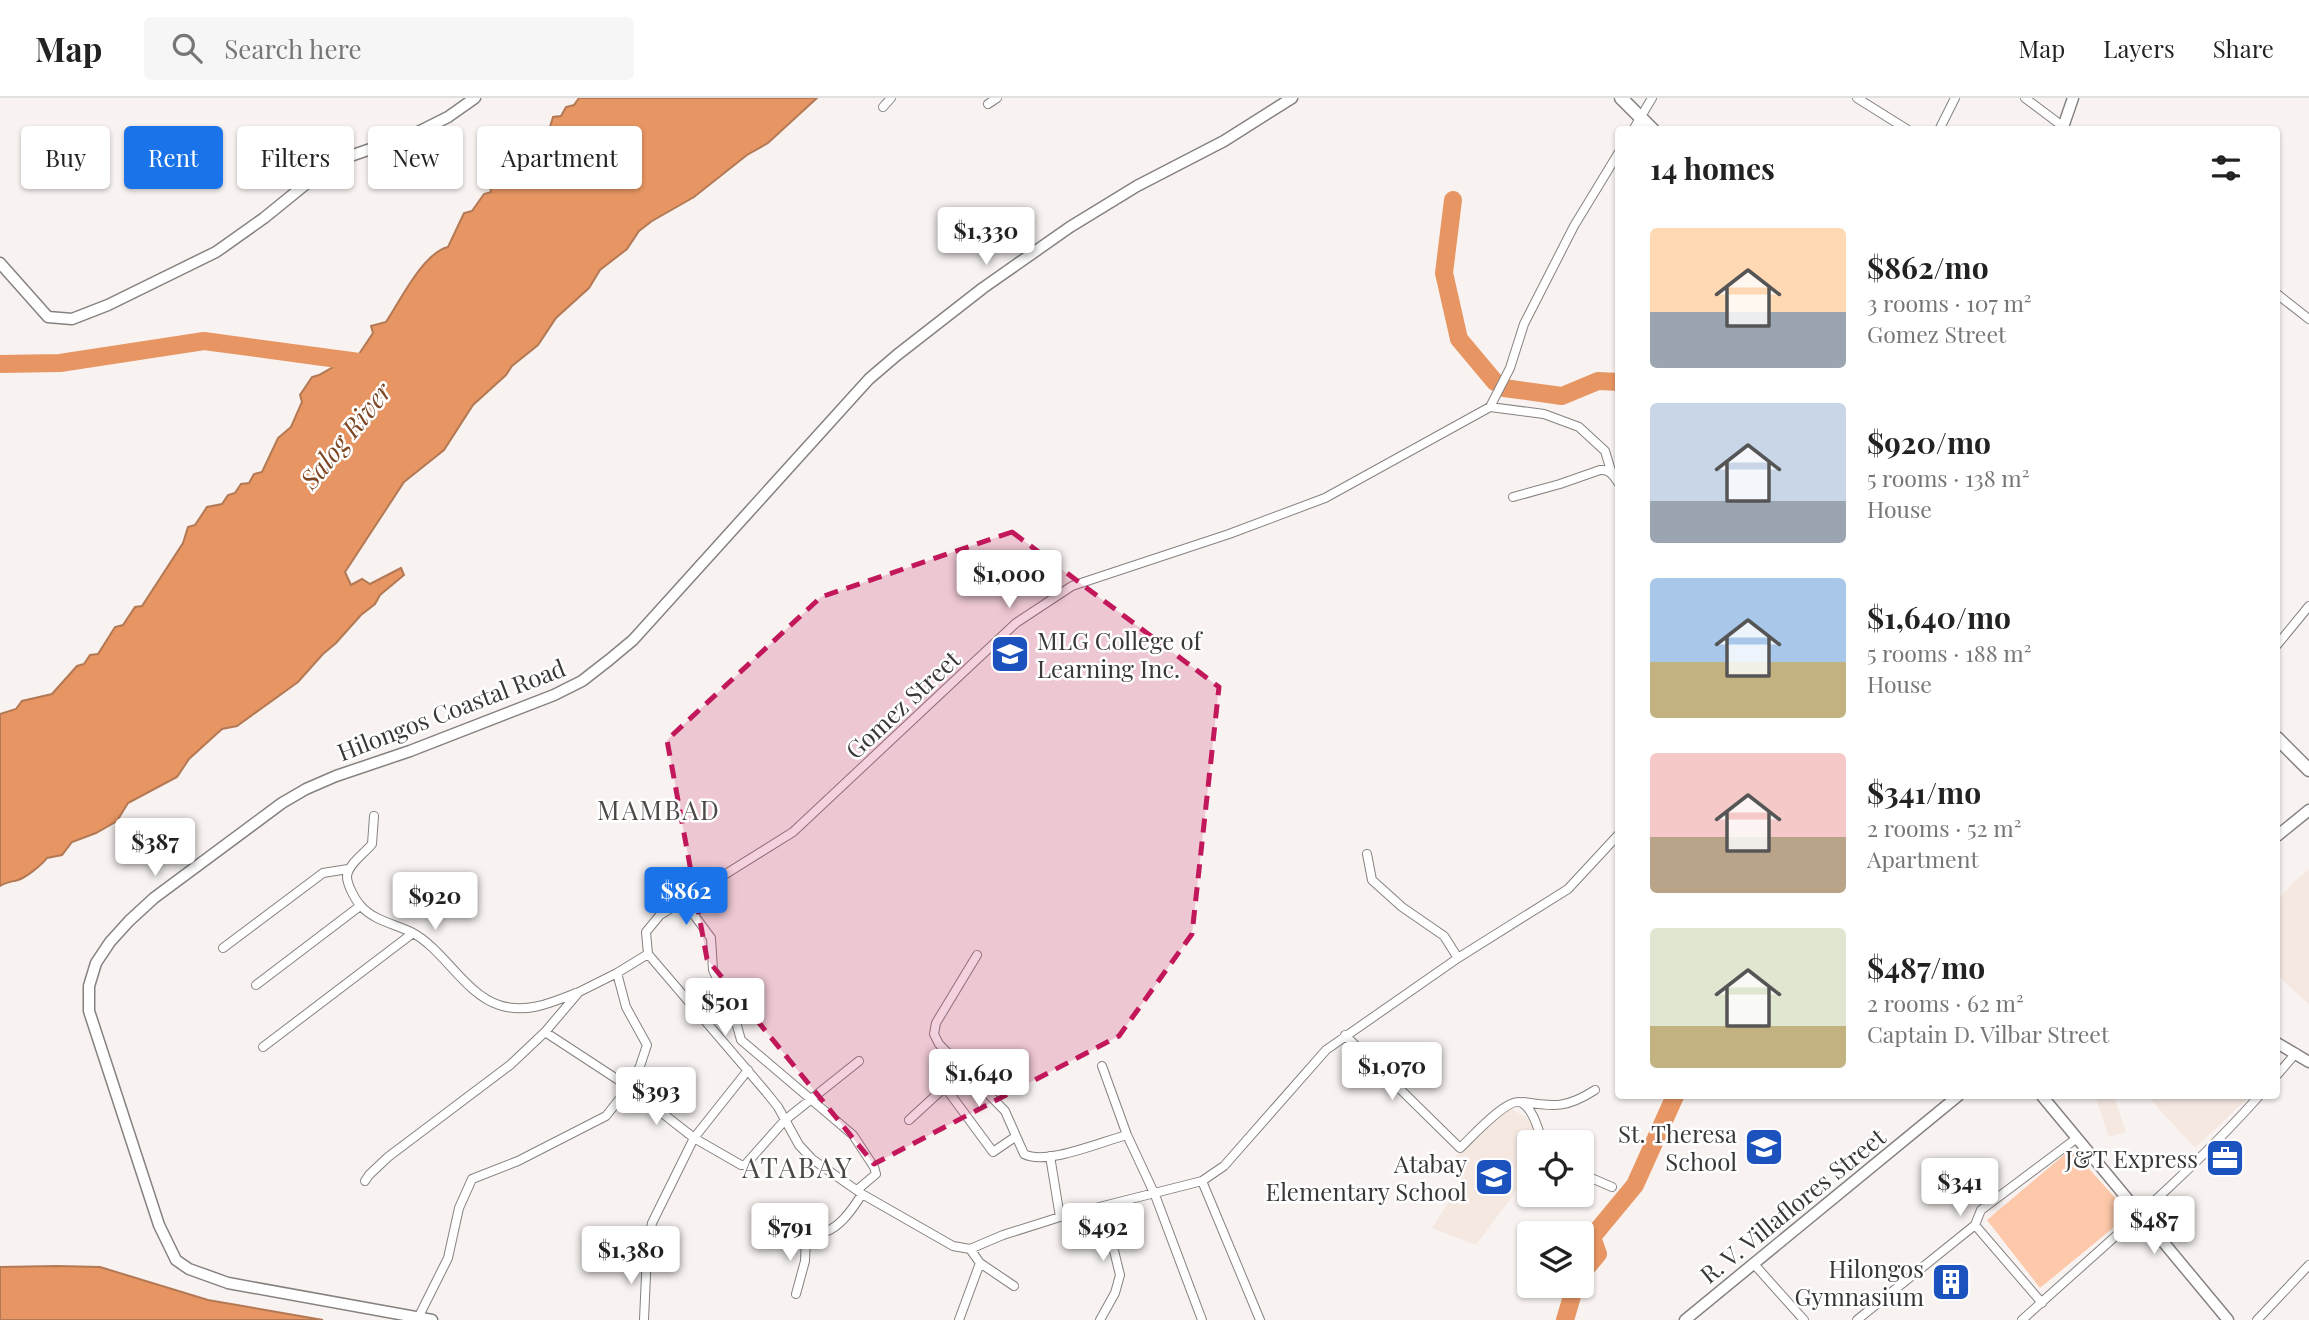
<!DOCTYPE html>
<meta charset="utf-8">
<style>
:root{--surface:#fff;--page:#f6f6f6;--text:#222;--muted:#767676;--line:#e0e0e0;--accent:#1a73e8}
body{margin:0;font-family:"Playfair Display",serif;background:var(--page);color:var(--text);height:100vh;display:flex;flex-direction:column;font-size:26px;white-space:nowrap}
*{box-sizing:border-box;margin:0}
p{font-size:23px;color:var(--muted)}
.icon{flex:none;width:38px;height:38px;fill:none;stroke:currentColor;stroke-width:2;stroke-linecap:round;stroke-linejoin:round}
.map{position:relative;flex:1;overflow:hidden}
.sheet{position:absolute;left:1615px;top:28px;width:665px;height:973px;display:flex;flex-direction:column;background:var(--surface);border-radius:7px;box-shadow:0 2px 5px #0004}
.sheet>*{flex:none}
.hud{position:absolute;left:21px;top:28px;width:665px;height:63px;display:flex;gap:14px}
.tools{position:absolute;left:1517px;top:1032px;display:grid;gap:14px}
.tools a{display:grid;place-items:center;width:77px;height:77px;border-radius:7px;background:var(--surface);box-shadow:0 2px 5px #0004;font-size:35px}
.price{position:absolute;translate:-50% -60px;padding:0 16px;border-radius:7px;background:#fff;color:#222;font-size:23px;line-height:46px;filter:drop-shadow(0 2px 4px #0008)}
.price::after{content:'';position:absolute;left:50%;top:42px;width:21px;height:16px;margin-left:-10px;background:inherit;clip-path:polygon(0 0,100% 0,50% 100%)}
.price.active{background:var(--accent);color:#fff}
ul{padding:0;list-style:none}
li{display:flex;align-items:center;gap:21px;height:175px;padding:0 35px}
li span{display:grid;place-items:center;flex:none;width:196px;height:140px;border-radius:7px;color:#555}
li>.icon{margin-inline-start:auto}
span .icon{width:84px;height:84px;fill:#fffc;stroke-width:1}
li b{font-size:30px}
h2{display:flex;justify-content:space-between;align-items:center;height:84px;padding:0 35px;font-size:30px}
.chip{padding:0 24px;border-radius:7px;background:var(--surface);box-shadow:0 2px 5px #0004;font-size:24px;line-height:63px}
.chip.active{background:var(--accent);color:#fff}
header{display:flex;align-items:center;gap:42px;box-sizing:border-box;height:98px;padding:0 35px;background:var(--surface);border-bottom:2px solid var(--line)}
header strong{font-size:33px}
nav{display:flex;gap:38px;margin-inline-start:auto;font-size:24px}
.search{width:490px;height:63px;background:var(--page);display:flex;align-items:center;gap:18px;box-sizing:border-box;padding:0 24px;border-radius:7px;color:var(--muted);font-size:26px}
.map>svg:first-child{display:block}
.built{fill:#f4e8e1}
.green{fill:#fec9aa}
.water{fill:#e79562;stroke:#b37955;stroke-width:2}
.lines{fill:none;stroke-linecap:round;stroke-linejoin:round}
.river{stroke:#e79562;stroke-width:18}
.street-casing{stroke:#868280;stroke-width:10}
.secondary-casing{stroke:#868280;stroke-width:13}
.primary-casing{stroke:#868280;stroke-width:15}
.street{stroke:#fff;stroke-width:8}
.secondary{stroke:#fff;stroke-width:10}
.primary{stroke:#fff;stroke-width:12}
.marked{fill:#c2185b;fill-opacity:0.2;stroke:#c2185b;stroke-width:5;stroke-dasharray:14 9;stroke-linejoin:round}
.labels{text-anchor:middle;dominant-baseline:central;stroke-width:5;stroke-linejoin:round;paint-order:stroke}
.poi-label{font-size:24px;fill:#3a3837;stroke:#fff;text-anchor:end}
.street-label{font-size:24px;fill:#3a3837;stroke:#fff}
.water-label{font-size:26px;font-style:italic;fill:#7d4723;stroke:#fff}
.neighbourhood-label{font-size:26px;letter-spacing:2px;fill:#4c4846;stroke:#fff}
.quarter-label{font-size:28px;letter-spacing:2px;fill:#4c4846;stroke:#fff}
</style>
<header>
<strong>Map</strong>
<div class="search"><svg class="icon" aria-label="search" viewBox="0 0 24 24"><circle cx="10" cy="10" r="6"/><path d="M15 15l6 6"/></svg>Search here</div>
<nav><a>Map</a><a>Layers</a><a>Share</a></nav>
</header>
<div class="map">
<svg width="2309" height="1222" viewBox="0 0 2309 1222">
<rect width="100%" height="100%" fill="#f8f3f1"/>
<path class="built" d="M2309 771V906L2277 877V802L2295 783Z
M2095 998H2114L2126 1034 2109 1039Z
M2147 998H2250L2195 1050Z
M1512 1011 1530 1022 1539 1045H1530L1529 1076 1476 1147 1432 1130 1462 1083 1454 1060 1496 1021Z"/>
<path class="green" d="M2071 1051 2130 1116 2040 1190 1987 1122Z"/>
<path class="water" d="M579 0H817L768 45 747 57 694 99 652 123 639 133 627 151 600 172 589 190 556 220 538 247 512 268 506 277 473 307 444 352 404 384 345 474 351 487 362 481 370 486 401 470 404 477 380 497 375 506 361 517 336 545 323 556 298 584 237 628 222 631 189 661 177 679 128 705 117 723 96 735 72 744 62 757 47 760C42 767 25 780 18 782 11 784 6 784 0 788V616L16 611 22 603 52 596 77 568 84 566 90 557 98 556 115 529 123 527 135 509 142 508 183 445 188 429 195 427 207 409 222 406 228 397 235 395 241 386 249 385 254 376 262 374 278 340 291 329 302 304 300 297 312 279 319 277 335 268 355 262 373 235 371 228 386 224C400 203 423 155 448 149L464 115 472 113 484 96 491 94 490 87C525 79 544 53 553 19L561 18 566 9 574 7Z
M57 1168 100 1169 208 1202 323 1222H0V1169Z"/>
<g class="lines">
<path class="river" d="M1453 102 1444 175 1459 241 1495 284
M0 266 60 265 204 243 374 266
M1504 290 1562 298 1598 283 1619 284
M1582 1175 1598 1156 1592 1139 1635 1087 1675 998
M1565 1222 1575 1188"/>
<g class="street-casing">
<path id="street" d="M1857 0 1908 32
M2025 0 2065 30
M988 6 997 0
M883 9 891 0
M1633 32 1652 0
M1939 32 1955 0
M2277 196 2309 221
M1490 309 1510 270 1524 226 1574 128 1619 54
M1490 309 1544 316 1579 329 1605 353 1612 376
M1513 399 1560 386 1600 372C1610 371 1614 378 1619 386
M2277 547 2309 508
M374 718 372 746C365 755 347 767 347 779 347 786 355 802 361 808 374 823 396 826 413 835 444 852 465 896 499 907 526 916 551 905 576 895
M1367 756 1372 782 1402 809 1444 838 1458 860
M683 802 711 840 713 872 734 917 741 942 853 1037 874 1069 876 1076 857 1092
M223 850 323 775 348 771
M648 856 766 994 778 1009 799 1047 812 1061 862 1096 953 1148 970 1151 1003 1137 1060 1119 1202 1083 1224 1068 1326 952 1458 860 1568 791 1619 736
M648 856 646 834 660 817 793 734 1016 525 1072 488 1229 436 1325 400 1490 309
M977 857 936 925 934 936 939 946 1005 1013 1024 1056C1046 1068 1103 1043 1127 1037
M256 887 360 808
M545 934 629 989 694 1040 748 972
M1345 937 1460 1050C1471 1040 1509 997 1522 1005 1534 1012 1538 1032 1543 1045
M263 949 413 835
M961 968 945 989 993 1054 1015 1039
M1102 968 1127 1037 1155 1097 1202 1222
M2277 977 2296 955
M1523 1004C1555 1009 1567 1010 1595 992
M909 1022 945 989
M1050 1058 1060 1119
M1582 1076 1612 1089
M365 1083 369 1077 388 1059 510 967 545 934 579 894 617 875 648 856
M1202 1083 1260 1222
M1975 1127 2042 1205
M770 1138C821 1139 834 1141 862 1096
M980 1165 1014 1188
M1753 1165 1804 1222
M796 1196 805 1163 806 1139
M418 1220 448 1160 459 1110 472 1081 518 1063 606 1018 629 989 640 968 647 947 626 909 617 875
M644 1222 647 1155 652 1125 694 1040 741 1067H745L785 1022 859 963
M959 1222 980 1165 970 1151
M1100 1222 1115 1195 1120 1177 1103 1108
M1857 1222 1975 1127 1981 1112 2077 1040
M2022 1222C2102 1149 2187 1079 2259 998
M2257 1222 2309 1167"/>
</g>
<g class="secondary-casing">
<path id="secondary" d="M2062 32 2073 0
M0 165 48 219 72 221 108 207 216 154 264 120 333 64 414 36 448 19 475 0
M2277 738 2309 712
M2277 945 2309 964
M2042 998 2228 1222
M432 1222 228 1185 189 1171 176 1162 159 1127 89 913V888L96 865 110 844 129 823 154 800 282 705 306 691 336 678 410 653 554 597 582 583 609 562 633 542 840 313 869 281 897 257 983 190 1070 129 1137 88 1224 43 1292 0
M1685 1222 1958 998"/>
</g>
<g class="primary-casing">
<path id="primary" d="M1621 0 1653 32
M2277 640 2309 672"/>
</g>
<use href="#street" class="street"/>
<use href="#secondary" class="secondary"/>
<use href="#primary" class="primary"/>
</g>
<path class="marked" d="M1012 434 1219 589 1192 836 1119 938 874 1066 707 861 667 642 821 499Z"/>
<defs>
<g id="university-square" transform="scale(2.0125)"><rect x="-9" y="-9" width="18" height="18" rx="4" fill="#1b52be" stroke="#fff"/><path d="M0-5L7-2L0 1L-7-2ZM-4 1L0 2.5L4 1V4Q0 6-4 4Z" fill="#fff"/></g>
<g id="school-square" transform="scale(2.0125)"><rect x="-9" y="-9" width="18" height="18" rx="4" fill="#1b52be" stroke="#fff"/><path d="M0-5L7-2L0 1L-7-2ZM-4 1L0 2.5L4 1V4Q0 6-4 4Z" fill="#fff"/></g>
<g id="office-square" transform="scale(2.0125)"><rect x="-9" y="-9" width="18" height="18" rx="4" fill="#1b52be" stroke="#fff"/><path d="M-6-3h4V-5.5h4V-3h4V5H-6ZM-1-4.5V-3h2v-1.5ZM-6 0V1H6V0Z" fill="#fff"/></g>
<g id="building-square" transform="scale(2.0125)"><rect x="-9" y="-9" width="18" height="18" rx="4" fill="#1b52be" stroke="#fff"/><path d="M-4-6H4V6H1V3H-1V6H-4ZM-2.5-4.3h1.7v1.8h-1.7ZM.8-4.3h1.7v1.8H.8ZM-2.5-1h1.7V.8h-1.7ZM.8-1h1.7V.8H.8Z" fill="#fff"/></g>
</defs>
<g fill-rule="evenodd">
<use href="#university-square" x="1010" y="556"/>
<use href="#school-square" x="1764" y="1049"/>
<use href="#office-square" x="2225" y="1060"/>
<use href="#school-square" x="1494" y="1079"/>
<use href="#building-square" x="1951" y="1184"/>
</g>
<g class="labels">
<g class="poi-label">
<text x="1037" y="542" text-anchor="start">MLG College of<tspan x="1037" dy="28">Learning Inc.</tspan></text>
<text x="1737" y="1035">St. Theresa<tspan x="1737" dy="28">School</tspan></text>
<text x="2198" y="1060">J&amp;T Express</text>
<text x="1467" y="1065">Atabay<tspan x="1467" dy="28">Elementary School</tspan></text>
<text x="1924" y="1170">Hilongos<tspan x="1924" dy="28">Gymnasium</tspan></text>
</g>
<g class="street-label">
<text transform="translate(902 606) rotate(-43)">Gomez Street</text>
<text transform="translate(451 611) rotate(-21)">Hilongos Coastal Road</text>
<text transform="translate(1792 1107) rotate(-39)">R. V. Villaflores Street</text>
</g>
<g class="water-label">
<text transform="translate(345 337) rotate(-51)">Salog River</text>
</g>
<g class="neighbourhood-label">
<text x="659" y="711">MAMBAD</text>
</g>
<g class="quarter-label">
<text x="798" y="1068">ATABAY</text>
</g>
</g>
</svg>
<div class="tools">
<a><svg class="icon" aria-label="locate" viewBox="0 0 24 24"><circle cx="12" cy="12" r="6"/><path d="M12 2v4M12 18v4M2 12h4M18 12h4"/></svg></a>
<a><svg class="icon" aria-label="layers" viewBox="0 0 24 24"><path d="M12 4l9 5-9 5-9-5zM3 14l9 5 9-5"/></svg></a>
</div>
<b class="price" style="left:986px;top:169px">$1,330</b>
<b class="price" style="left:1009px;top:512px">$1,000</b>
<b class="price" style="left:155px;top:780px">$387</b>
<b class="price active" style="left:686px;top:829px">$862</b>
<b class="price" style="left:435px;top:834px">$920</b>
<b class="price" style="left:725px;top:940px">$501</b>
<b class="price" style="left:1392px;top:1004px">$1,070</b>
<b class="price" style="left:979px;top:1011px">$1,640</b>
<b class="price" style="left:656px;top:1029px">$393</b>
<b class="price" style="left:1960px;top:1120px">$341</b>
<b class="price" style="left:2154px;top:1158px">$487</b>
<b class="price" style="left:790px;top:1165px">$791</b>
<b class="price" style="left:1103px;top:1165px">$492</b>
<b class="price" style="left:631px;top:1188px">$1,380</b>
<div class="hud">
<a class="chip">Buy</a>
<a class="chip active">Rent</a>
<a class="chip">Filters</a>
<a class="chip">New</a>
<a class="chip">Apartment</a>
</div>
<section class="sheet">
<h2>14 homes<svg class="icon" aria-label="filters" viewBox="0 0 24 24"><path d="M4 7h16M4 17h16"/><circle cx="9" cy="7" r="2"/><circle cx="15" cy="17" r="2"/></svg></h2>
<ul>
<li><span style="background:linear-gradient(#ffd9b3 60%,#9aa5b1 0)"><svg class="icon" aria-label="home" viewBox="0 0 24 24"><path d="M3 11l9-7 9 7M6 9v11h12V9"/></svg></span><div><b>$862/mo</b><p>3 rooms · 107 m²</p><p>Gomez Street</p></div></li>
<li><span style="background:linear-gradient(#c9d6e8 70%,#9aa5b1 0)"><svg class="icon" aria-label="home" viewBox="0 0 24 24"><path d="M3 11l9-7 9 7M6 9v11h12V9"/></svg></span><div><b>$920/mo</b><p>5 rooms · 138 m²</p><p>House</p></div></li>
<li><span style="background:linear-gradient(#a9c7e8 60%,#c2b280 0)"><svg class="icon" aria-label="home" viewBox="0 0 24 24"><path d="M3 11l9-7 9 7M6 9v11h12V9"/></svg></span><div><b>$1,640/mo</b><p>5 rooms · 188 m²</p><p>House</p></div></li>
<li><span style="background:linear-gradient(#f6c9c9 60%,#b9a48a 0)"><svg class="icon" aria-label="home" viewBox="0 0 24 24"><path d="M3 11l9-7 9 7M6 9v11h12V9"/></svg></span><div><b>$341/mo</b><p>2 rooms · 52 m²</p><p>Apartment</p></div></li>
<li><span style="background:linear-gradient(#dfe7d0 70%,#c2b280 0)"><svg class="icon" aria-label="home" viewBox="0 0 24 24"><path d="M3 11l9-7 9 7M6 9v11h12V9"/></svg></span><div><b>$487/mo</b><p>2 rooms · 62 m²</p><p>Captain D. Vilbar Street</p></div></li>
</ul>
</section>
</div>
